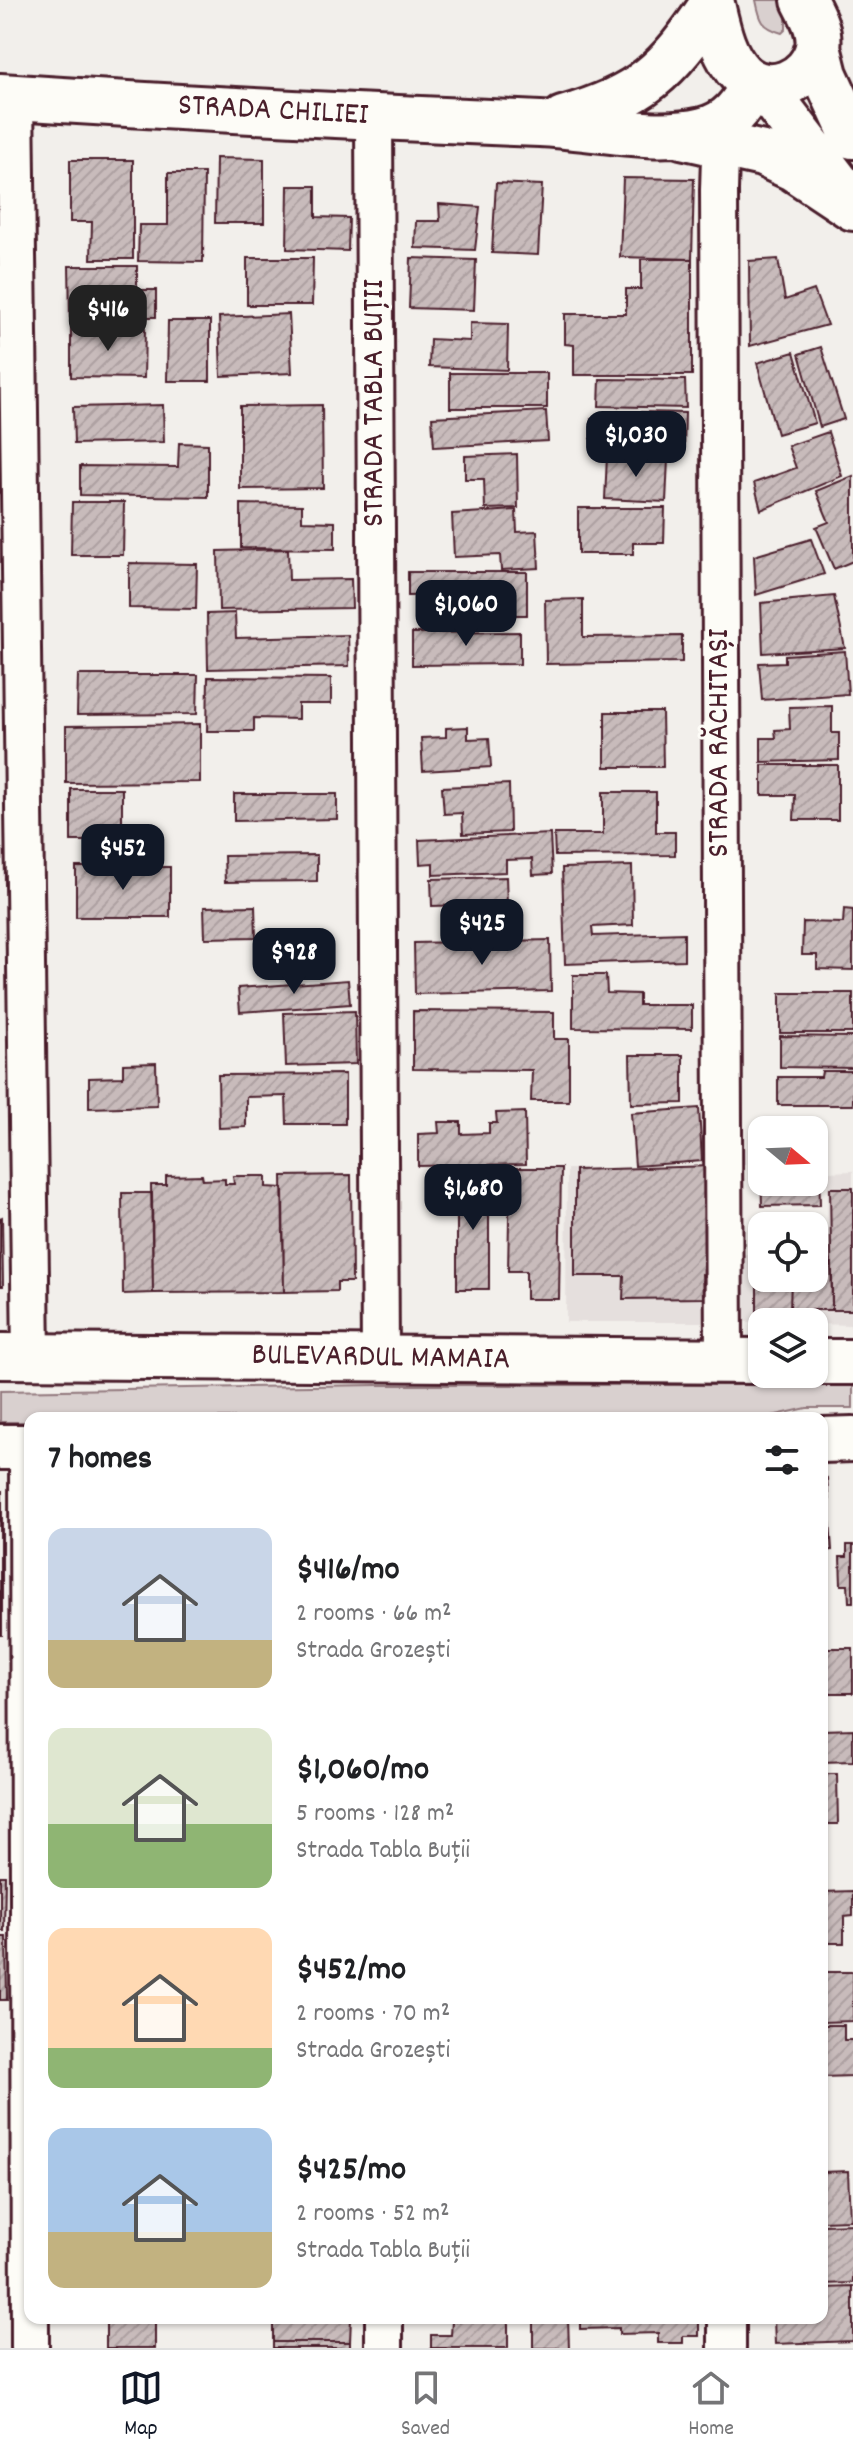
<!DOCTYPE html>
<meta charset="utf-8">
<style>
:root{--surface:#fff;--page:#f6f6f6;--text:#202124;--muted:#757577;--line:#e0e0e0;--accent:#111827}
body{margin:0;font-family:Dekko,sans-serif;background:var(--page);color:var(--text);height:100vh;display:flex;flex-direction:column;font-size:30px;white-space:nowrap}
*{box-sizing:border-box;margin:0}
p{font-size:26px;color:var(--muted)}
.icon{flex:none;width:44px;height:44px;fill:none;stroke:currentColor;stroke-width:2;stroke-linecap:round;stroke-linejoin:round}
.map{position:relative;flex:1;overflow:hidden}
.panel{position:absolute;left:24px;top:1412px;width:804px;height:912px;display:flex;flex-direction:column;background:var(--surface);border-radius:16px;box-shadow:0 2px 6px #0004}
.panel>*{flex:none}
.needle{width:52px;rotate:109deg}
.controls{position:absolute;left:748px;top:1116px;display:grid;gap:16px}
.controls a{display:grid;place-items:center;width:80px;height:80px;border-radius:16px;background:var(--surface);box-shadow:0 2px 6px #0004;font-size:40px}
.price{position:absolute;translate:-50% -68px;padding:0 18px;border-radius:16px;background:var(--accent);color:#fff;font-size:26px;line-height:52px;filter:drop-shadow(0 2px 4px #0008)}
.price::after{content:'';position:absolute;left:50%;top:48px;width:24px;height:18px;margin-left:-12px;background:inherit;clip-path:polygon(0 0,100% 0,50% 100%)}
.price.on{background:#222;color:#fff}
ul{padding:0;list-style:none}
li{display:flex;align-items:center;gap:24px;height:200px;padding:0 24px}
li span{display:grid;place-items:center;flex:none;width:224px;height:160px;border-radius:16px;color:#555}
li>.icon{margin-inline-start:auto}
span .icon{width:96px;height:96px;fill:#fffc;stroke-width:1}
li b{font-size:34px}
h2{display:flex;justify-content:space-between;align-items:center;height:96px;padding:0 24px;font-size:34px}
.menu{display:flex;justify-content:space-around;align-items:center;height:112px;border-top:2px solid var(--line);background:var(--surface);font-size:22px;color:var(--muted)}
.menu a{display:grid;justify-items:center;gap:4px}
.menu .on{color:var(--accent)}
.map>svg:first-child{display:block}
.built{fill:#e5dfdd}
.grass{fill:#d9d0cf;stroke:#92787d;stroke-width:2}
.building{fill:url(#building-hatch);stroke:#4a1f2b;stroke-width:2}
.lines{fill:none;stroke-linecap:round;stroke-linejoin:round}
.street-casing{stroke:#4a1f2b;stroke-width:42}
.secondary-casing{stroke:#4a1f2b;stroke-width:50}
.street{stroke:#fdfcf7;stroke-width:36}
.secondary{stroke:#fdfcf7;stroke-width:44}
.labels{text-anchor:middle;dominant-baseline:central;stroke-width:6;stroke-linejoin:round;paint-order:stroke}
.street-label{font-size:32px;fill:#4a1f2b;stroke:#fdfcf7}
</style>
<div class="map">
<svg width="853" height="2348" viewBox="0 0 853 2348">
<defs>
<pattern id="building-hatch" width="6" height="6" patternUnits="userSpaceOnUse" patternTransform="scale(2)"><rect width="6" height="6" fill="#c8bbbb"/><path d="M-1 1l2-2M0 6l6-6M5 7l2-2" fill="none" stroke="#ada0a1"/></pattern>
</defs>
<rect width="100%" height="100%" fill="#f2efeb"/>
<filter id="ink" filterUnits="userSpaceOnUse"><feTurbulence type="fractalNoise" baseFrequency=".0125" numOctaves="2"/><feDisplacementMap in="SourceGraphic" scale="16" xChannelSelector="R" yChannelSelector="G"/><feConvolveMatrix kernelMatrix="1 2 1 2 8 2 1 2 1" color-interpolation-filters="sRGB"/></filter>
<g filter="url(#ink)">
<path class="built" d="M736 1168 735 1254H762V1278H814V1254H826L828 1172 853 1171V1325L814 1324V1322H566L567 1169Z"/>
<path class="grass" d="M756 0H780L786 14V29L782 33C761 27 760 20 756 0Z
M378 1385H853V1408H807L763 1418H30V1422H0V1391Z"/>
<path class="building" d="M216 158 264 159V223H215Z
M70 160H133V259H91L92 222H70Z
M168 173H204L203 262 138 261 139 225H168Z
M623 178 694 179 692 259 620 257Z
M496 183 542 185 538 255 492 253Z
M288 186H316V217L349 218 348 251 287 249Z
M439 204 480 207 475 250 415 248 416 221H440Z
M247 258H313L312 305H247Z
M411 258 476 260 474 310 409 308Z
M641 259H692V375H574V345L565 344V314H626V289H641Z
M778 259 785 300 814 290 827 325 750 346 749 261Z
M69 266H137V290H156V317H70Z
M289 314 292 373 221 376 219 317Z
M168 321H210V381H167Z
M470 323 508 324 507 370 429 367 430 339 470 341Z
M71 328 145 329 144 378 71 377Z
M821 347 844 419 820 427 799 354Z
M794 352 815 423 777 434 757 363Z
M450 373H547V408H450Z
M600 379 685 380 686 408 599 406Z
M163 405 164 442 74 444 73 407Z
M322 405 323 488 240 489V406Z
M546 411 548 441 434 447 432 417Z
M641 412 685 413 684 449 591 447V419L641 420Z
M828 432 842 476 761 510 754 483 796 468 788 446Z
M179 443 208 444V497L80 495V466L178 467Z
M517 454 518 508 485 509 484 479H465V456Z
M607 456 668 459 666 502 605 499Z
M853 476V561L834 569 816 527 829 522 816 491Z
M72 502H124L123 555H71Z
M241 504 302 505V521L335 522V549L241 548Z
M578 508H665L664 543H633V554H578Z
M516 510 517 532 537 531 539 568 501 570 500 555 454 557 452 514Z
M811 539 824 574 756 595 754 556Z
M288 549 289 580 351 579 352 608 219 610 218 551Z
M129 563 197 564 196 609 129 608Z
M408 572H527V615H453V595L408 596Z
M834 596 845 648 763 653 761 603Z
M583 599V637L682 636V662L546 664 545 600Z
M235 613 236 638 348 635 349 666 208 669 207 614Z
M520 632V664L412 665V633Z
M845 651 848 694 762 700 759 663 785 662V655Z
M78 675H198L197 714 77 715Z
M208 677 331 678V704H298V719L254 718V731H207Z
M832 706V733H839V760L761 762V738H776L775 730 790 729 789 707Z
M605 712H662L663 767H605Z
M200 724V782L66 783V726Z
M468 727V739L489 738 491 767 423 771 421 738 446 737V728Z
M762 765H838V820H794L795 795H762Z
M509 784 510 832 463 834 462 813 444 814 442 787Z
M71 789H122V841H71Z
M603 792H656V832H675V855L555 856 554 834H603Z
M234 794H337V819L234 821Z
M550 834 552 874 533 875 532 859 506 860V872L433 875V863L420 864 419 840Z
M317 855V881L225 882 224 856Z
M632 866 633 925 592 927 593 936 684 933V960L565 964 562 868Z
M76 867H170V917H76Z
M506 877 507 904 432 906 431 879Z
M255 906 256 937 205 938 204 907Z
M844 909 853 910V970L817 969V955H802L803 922 843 923Z
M550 940 551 991 415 994 414 943Z
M573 975H606L607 993 639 994V1005H692V1029L573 1028Z
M348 980 350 1004 240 1012 238 988Z
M780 993H853V1033H780Z
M355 1011 356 1064 286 1066 284 1013Z
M413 1011 554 1012V1039H569V1101H531L532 1070 413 1069Z
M780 1036 853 1037V1068L780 1067Z
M630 1055H683V1103L631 1104Z
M156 1063 157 1106 89 1108V1078L123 1077V1064Z
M822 1071H853V1105H778V1077H821Z
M345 1074V1124H287L286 1096 246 1097V1127L219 1128 218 1075Z
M699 1108 702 1161 635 1166 631 1113Z
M525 1112 526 1164 418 1166V1134L439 1133 438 1122H461V1134L489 1133V1123H497L496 1113Z
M713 1166V1275L702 1274 703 1298 623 1299 624 1276H575V1170Z
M510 1168H561L559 1299H526V1271H508Z
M814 1168H819L820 1205 762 1206 761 1169 762 1182H814Z
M457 1174H489V1289H457Z
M202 1175 203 1180 225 1179V1184H234L233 1176H266V1187L283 1188 284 1292 153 1293 151 1185H166V1176Z
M351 1175 352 1282H337V1291L284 1292 282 1176Z
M830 1188H853V1310H832Z
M122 1193H152L153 1293 123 1294Z
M2 1217 3 1286H0V1218Z
M814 1263H832V1310H790L791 1278H814Z
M757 1281H791L790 1310 757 1311Z
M827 1478 832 1550 822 1551V1479Z
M0 1491H2V1635H0Z
M847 1545H853V1602H849L848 1585H841L840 1557H847Z
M822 1648H853V1693H822Z
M853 1729V1761L822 1762V1730Z
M822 1774H837L838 1824H822Z
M0 1876H5L4 1931H0Z
M853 1891V1916L844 1917V1943H822V1892Z
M0 1937H6L7 2000H0Z
M822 1972H853V2021L822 2022Z
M822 2025H844V2040H853V2076L822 2077Z
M848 2171 850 2220 822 2221V2172Z
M853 2224V2283L822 2284V2225Z
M853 2287V2341L775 2344 774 2318H822V2288Z
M106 2318H155V2348H106Z
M273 2318H351L350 2342H273Z
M533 2318H568L569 2348H533Z
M580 2318H699V2336H683V2343H658V2333L619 2334V2328L580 2329Z
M452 2321H508V2348H431V2335H451Z
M273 2342H350V2348H273Z"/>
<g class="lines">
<g class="street-casing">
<path id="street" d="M15 97 31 1357
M374 118 380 1360
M721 124 719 190 724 1361
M28 1447 30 2348
M384 2318V2348
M727 2318V2348"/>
</g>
<g class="secondary-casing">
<path id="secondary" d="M711 0C717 25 722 55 741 74 768 100 811 81 818 47 821 30 811 14 804 0
M818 47 825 75 853 136
M762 85 841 188
M0 96C180 108 360 117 540 124 591 126 654 142 703 130 730 124 742 105 755 83
M563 119C643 95 666 73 712 5
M682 136 763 154 793 168 853 208
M0 1356 762 1361
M814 1362H853
M822 1440 853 1439
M0 1447H30"/>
</g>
<use href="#street" class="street"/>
<use href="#secondary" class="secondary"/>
</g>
</g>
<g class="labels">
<g class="street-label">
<text transform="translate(273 112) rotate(3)">STRADA CHILIEI</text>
<text transform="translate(376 403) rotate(-90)">STRADA TABLA BUȚII</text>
<text transform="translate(721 743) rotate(-90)">STRADA RĂCHITAȘI</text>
<text transform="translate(381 1359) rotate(1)">BULEVARDUL MAMAIA</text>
</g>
</g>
</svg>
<div class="controls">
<a><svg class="needle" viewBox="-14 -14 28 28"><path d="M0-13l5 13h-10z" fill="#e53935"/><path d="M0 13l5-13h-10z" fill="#757577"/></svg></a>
<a><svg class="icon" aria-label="locate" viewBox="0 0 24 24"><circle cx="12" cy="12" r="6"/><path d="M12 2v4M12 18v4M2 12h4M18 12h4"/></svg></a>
<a><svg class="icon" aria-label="layers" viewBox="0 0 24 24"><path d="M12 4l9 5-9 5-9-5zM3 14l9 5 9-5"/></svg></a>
</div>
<b class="price on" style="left:108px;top:353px">$416</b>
<b class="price" style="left:636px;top:479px">$1,030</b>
<b class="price" style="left:466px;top:648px">$1,060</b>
<b class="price" style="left:123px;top:892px">$452</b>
<b class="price" style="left:482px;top:967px">$425</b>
<b class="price" style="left:294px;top:996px">$928</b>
<b class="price" style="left:473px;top:1232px">$1,680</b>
<section class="panel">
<h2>7 homes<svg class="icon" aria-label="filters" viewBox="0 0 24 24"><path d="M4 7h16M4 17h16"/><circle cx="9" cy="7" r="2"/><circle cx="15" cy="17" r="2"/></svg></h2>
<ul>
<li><span style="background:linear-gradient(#c9d6e8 70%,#c2b280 0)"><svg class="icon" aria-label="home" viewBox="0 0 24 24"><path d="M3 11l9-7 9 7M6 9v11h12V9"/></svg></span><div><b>$416/mo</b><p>2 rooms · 66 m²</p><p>Strada Grozești</p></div></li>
<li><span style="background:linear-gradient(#dfe7d0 60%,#8fb573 0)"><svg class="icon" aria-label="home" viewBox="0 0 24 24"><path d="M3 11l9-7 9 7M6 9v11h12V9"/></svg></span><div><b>$1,060/mo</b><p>5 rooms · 128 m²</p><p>Strada Tabla Buții</p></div></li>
<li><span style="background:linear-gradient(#ffd9b3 75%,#8fb573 0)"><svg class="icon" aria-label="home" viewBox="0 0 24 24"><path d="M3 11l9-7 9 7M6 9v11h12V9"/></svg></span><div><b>$452/mo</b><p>2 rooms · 70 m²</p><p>Strada Grozești</p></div></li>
<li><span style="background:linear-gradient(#a9c7e8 65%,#c2b280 0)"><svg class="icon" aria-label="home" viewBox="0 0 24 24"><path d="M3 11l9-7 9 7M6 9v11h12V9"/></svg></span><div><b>$425/mo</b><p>2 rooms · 52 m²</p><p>Strada Tabla Buții</p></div></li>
</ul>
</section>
</div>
<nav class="menu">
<a class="on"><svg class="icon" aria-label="map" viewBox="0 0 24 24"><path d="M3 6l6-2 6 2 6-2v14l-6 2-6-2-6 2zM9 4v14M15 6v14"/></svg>Map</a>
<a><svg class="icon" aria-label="saved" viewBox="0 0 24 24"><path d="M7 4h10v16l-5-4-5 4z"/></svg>Saved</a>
<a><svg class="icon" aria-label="home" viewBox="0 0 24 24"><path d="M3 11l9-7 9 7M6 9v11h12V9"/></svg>Home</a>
</nav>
